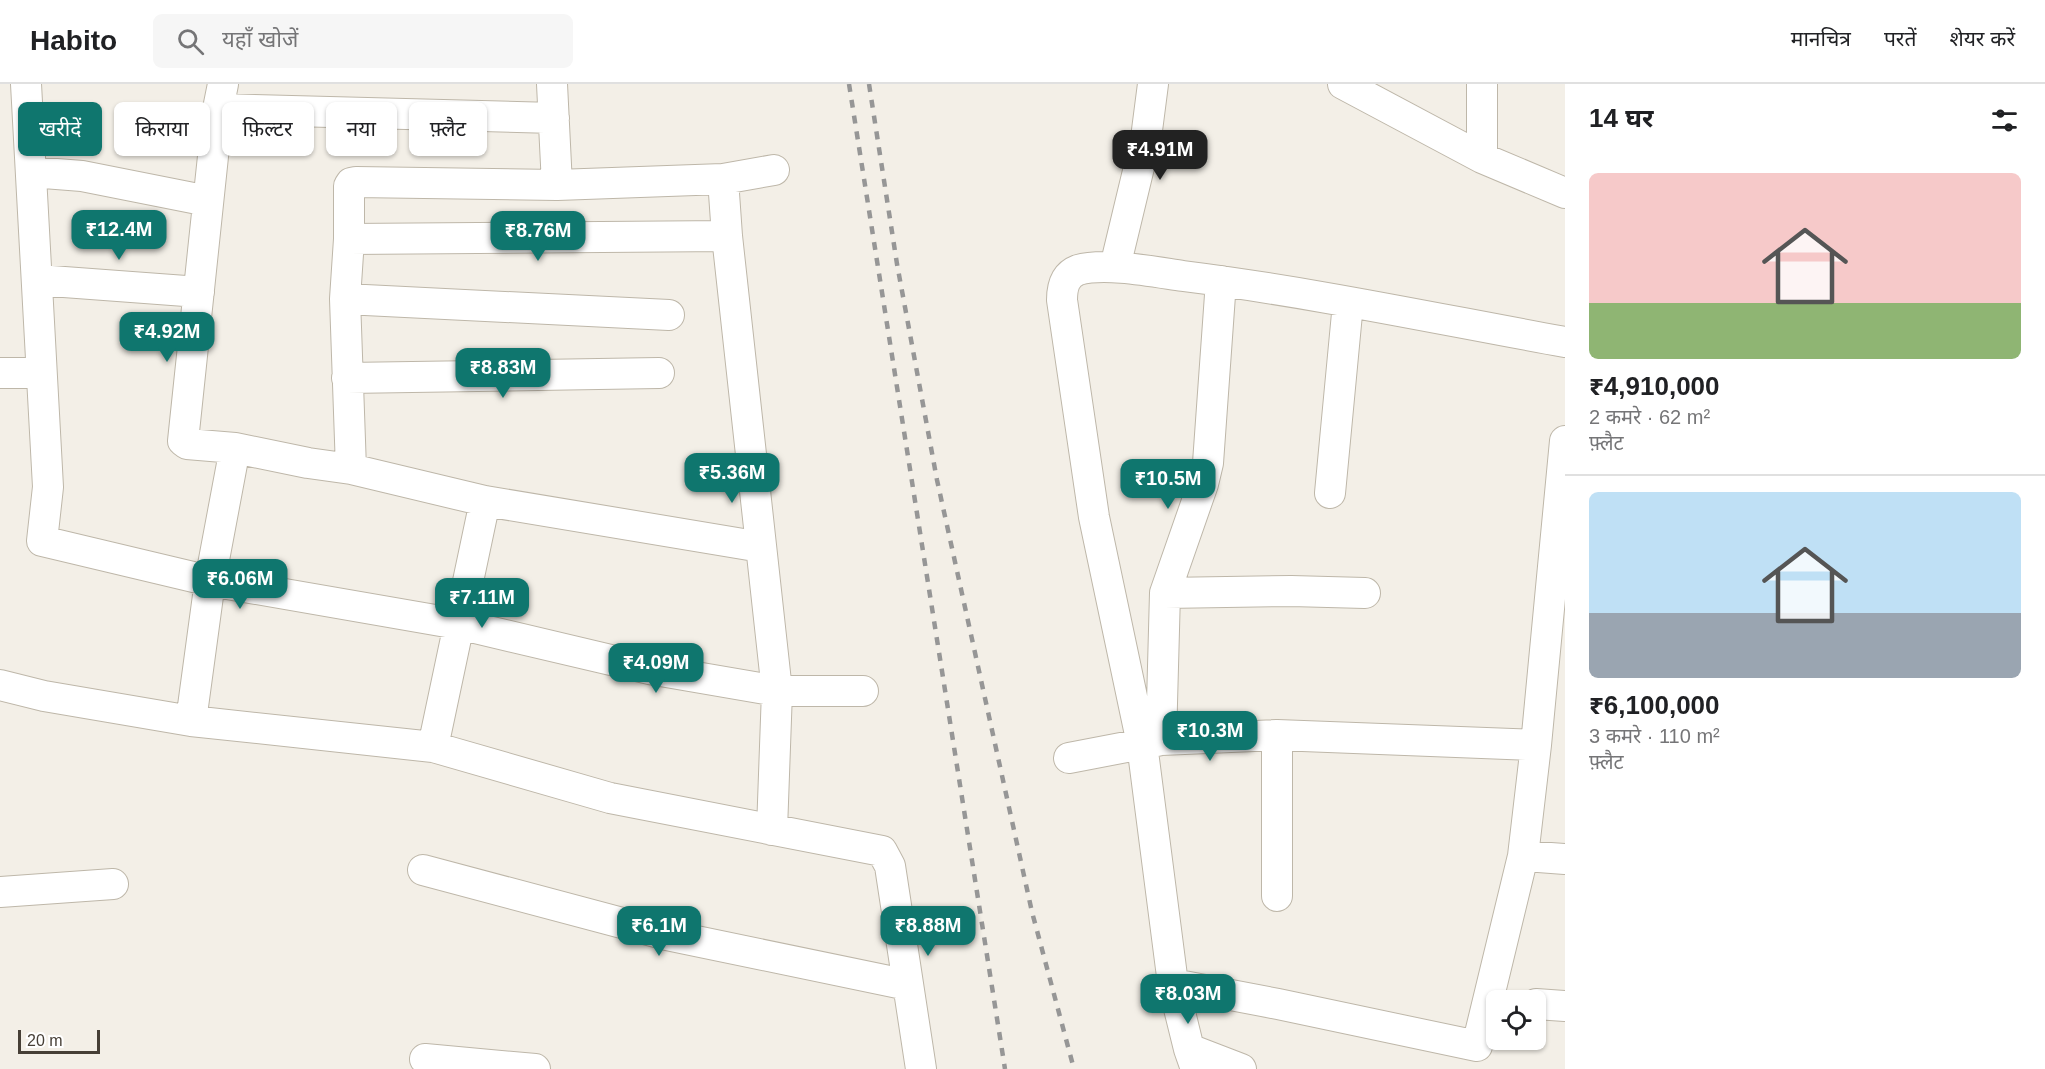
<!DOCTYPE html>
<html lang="hi">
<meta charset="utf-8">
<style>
:root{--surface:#fff;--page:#f6f6f6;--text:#202124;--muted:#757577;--line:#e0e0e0;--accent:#0f766e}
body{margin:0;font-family:Helvetica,"Noto Sans Devanagari",sans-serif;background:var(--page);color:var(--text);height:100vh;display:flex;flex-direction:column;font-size:22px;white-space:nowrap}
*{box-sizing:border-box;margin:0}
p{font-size:20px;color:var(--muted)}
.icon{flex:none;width:33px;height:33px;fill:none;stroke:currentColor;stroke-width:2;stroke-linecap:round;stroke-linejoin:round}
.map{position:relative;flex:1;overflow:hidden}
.side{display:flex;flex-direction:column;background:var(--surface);width:480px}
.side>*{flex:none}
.hud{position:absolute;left:18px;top:18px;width:570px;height:54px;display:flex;gap:12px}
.tools{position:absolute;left:1486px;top:906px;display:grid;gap:12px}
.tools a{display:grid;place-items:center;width:60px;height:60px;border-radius:9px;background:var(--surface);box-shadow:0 2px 4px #0004;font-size:30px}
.scale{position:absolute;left:18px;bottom:15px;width:82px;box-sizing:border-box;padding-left:6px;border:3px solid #463f36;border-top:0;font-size:16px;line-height:21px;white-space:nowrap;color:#463f36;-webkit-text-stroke:4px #fff;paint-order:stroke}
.price{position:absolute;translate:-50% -51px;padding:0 14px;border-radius:12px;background:var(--accent);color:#fff;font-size:20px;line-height:39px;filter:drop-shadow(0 2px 3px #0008)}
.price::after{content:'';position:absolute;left:50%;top:36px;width:18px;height:14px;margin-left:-9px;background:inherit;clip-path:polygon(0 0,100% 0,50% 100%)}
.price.selected{background:#222;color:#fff}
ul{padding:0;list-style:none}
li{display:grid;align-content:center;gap:12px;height:318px;padding:0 24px}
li+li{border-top:2px solid var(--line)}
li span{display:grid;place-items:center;height:186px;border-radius:9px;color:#555}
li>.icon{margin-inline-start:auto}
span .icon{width:108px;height:108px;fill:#fffc;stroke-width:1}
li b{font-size:26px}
h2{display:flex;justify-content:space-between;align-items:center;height:72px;padding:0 24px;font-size:26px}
.chip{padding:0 21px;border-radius:9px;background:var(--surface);box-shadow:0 2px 4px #0004;font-size:21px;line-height:54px}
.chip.selected{background:var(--accent);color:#fff}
header{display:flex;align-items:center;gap:36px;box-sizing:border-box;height:84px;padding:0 30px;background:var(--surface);border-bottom:2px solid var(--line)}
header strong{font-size:28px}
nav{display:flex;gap:33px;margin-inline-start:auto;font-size:21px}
.search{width:420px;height:54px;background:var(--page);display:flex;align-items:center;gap:15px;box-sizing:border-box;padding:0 21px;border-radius:9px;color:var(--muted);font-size:22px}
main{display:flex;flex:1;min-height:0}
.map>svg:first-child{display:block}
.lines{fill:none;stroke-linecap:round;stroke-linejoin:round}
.minor-casing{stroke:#beb7a9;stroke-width:32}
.minor{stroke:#fff;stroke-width:30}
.rail{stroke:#969696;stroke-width:4.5;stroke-dasharray:8 8;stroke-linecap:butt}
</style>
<header>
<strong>Habito</strong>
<div class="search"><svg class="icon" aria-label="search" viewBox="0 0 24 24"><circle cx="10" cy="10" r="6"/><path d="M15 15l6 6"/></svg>यहाँ खोजें</div>
<nav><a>मानचित्र</a><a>परतें</a><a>शेयर करें</a></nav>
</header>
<main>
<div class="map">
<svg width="1565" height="985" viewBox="0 0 1565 985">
<rect width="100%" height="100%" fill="#f3efe7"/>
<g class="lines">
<g class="minor-casing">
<path id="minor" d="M26 0 48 403 42 457 210 497 458 540 649 585 777 607H863
M223 0 218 25 183 357 187 360 235 364 308 379 351 385
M552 0 557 101
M1343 0 1482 74 1565 109
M1482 0V74
M218 25 554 34
M31 88 82 92 208 117
M723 95 727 152 777 607 772 746
M349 155 727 152
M1115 183 1146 54 1153 0
M37 196 199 208
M345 215 669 231
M0 289H41
M347 294 659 289
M1330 409 1348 219
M761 463 485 417 351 385 345 215 349 155V102L351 99 356 98 557 101 723 95 774 86
M1165 509 1291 507 1365 509
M0 601 44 612 191 637 433 663 610 714 882 767 890 782 921 985
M191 637 210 497 235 364
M1161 656 1165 509 1203 400 1208 379 1221 197
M433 663 485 417
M1069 674 1142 660 1094 433 1062 216C1062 203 1065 191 1078 186 1105 178 1155 188 1183 192 1311 208 1438 235 1565 258
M1523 772 1565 775
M423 786 667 851 908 901
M0 808 113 800
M1277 812V651
M1173 900 1278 920 1477 962 1523 772 1536 661 1565 357
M1536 920 1565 922
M1189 965 1173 900 1142 660 1161 656 1277 651 1536 661
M425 975 535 985
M1196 985 1189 965 1241 985"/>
</g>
<use href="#minor" class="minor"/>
<path class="rail" d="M849 0 1005 985
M869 0 897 180 937 396 1032 828 1074 985"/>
</g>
</svg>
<div class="tools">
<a><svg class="icon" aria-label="locate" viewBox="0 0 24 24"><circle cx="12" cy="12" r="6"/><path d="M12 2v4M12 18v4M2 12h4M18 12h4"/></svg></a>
</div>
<div class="scale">20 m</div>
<b class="price selected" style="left:1160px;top:97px">₹4.91M</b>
<b class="price" style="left:119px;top:177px">₹12.4M</b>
<b class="price" style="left:538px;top:178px">₹8.76M</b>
<b class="price" style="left:167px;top:279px">₹4.92M</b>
<b class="price" style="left:503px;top:315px">₹8.83M</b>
<b class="price" style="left:732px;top:420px">₹5.36M</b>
<b class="price" style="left:1168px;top:426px">₹10.5M</b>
<b class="price" style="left:240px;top:526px">₹6.06M</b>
<b class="price" style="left:482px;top:545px">₹7.11M</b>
<b class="price" style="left:656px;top:610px">₹4.09M</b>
<b class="price" style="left:1210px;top:678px">₹10.3M</b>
<b class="price" style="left:659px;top:873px">₹6.1M</b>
<b class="price" style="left:928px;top:873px">₹8.88M</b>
<b class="price" style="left:1188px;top:941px">₹8.03M</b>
<div class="hud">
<a class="chip selected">खरीदें</a>
<a class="chip">किराया</a>
<a class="chip">फ़िल्टर</a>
<a class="chip">नया</a>
<a class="chip">फ़्लैट</a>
</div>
</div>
<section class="side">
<h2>14 घर<svg class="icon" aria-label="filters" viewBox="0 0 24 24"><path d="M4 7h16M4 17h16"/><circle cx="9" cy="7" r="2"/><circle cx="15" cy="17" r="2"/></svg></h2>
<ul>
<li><span style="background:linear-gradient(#f6c9c9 70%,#8fb573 0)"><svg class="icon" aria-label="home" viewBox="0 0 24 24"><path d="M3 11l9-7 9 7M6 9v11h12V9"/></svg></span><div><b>₹4,910,000</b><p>2 कमरे · 62 m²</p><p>फ़्लैट</p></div></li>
<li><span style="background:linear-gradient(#bfe0f5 65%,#9aa5b1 0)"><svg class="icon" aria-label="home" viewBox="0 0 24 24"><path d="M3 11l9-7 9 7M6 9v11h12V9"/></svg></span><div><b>₹6,100,000</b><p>3 कमरे · 110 m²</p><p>फ़्लैट</p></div></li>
</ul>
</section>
</main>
